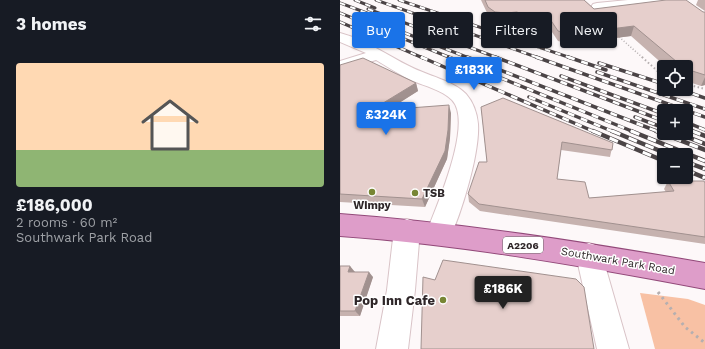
<!DOCTYPE html>
<meta charset="utf-8">
<style>
:root{--surface:#171b24;--page:#20242c;--text:#f1f3f6;--muted:#9ea1a6;--accent:#1a73e8}
body{margin:0;font-family:"Work Sans",sans-serif;background:var(--page);color:var(--text);height:100vh;display:flex;flex-direction:column;font-size:15px;white-space:nowrap}
*{box-sizing:border-box;margin:0}
p{font-size:13px;color:var(--muted)}
.icon{flex:none;width:22px;height:22px;fill:none;stroke:currentColor;stroke-width:2;stroke-linecap:round;stroke-linejoin:round}
.map{position:relative;flex:1;overflow:hidden}
.details{display:flex;flex-direction:column;background:var(--surface);width:340px}
.details>*{flex:none}
.top-card{position:absolute;left:12px;top:12px;width:293px;height:36px;display:flex;gap:8px}
.fabs{position:absolute;left:317px;top:60px;display:grid;gap:8px}
.fabs a{display:grid;place-items:center;width:36px;height:36px;border-radius:4px;background:var(--surface);box-shadow:0 1px 3px #0004;font-size:20px}
.price{position:absolute;translate:-50% -34px;padding:0 9px;border-radius:4px;background:var(--accent);color:#fff;font-size:13px;line-height:26px;filter:drop-shadow(0 1px 2px #0008)}
.price::after{content:'';position:absolute;left:50%;top:24px;width:12px;height:9px;margin-left:-6px;background:inherit;clip-path:polygon(0 0,100% 0,50% 100%)}
.price.on{background:#222;color:#fff}
ul{padding:0;list-style:none}
li{display:grid;align-content:center;gap:8px;height:212px;padding:0 16px}
li span{display:grid;place-items:center;height:124px;border-radius:4px;color:#555}
li>.icon{margin-inline-start:auto}
span .icon{width:72px;height:72px;fill:#fffc;stroke-width:1}
li b{font-size:17px}
h2{display:flex;justify-content:space-between;align-items:center;height:48px;padding:0 16px;font-size:17px}
.chip{padding:0 14px;border-radius:4px;background:var(--surface);box-shadow:0 1px 3px #0004;font-size:14px;line-height:36px}
.chip.on{background:var(--accent);color:#fff}
main{display:flex;flex:1;min-height:0}
.map>svg:first-child{display:block}
.green{fill:#f8c1a4}
.lines{fill:none;stroke-linecap:round;stroke-linejoin:round}
.minor-casing{stroke:#d9c3c7;stroke-width:2}
.major-casing{stroke:#924979;stroke-width:2}
.path-far2{stroke:#b5afb0;stroke-width:1.5;stroke-dasharray:1 2;stroke-linecap:butt}
.path-far1{stroke:#b5afb0;stroke-width:2;stroke-dasharray:1.5 2.5;stroke-linecap:butt}
.path{stroke:#b5afb0;stroke-width:3;stroke-dasharray:2.5 4;stroke-linecap:butt}
.minor{fill:#fff;fill-rule:evenodd}
.major{fill:#de9dc9;fill-rule:evenodd}
.rail-far2-casing{stroke:#4b4446;stroke-width:3}
.rail-far1-casing{stroke:#4b4446;stroke-width:3.5}
.rail-casing{stroke:#4b4446;stroke-width:4.5}
.rail-far2{stroke:#fff;stroke-width:2;stroke-dasharray:5.5;stroke-linecap:butt}
.rail-far1{stroke:#fff;stroke-width:2.5;stroke-dasharray:7;stroke-linecap:butt}
.rail{stroke:#fff;stroke-width:3;stroke-dasharray:9;stroke-linecap:butt}
.wall{fill:#c6b2af}
.shaded-wall{fill:#a1918f}
.building{fill:#e6cfcc;stroke:#a1918f}
.poi-dot{fill:#778634;stroke:#fff;stroke-width:1.5}
.labels{text-anchor:middle;dominant-baseline:central;stroke-width:3;stroke-linejoin:round;paint-order:stroke}
.shield{fill:#fff;stroke:#6d6768;stroke-width:1}
.shield-label{font-size:10px;font-weight:bold;fill:#2e2628}
.poi-label{font-size:11px;font-weight:bold;fill:#2e2628;stroke:#fff;text-anchor:start}
.street-label{font-size:11px;fill:#2e2628;stroke:#fff}
.near-poi-label{font-size:13px;font-weight:bold;fill:#2e2628;stroke:#fff;text-anchor:end}
</style>
<main>
<section class="details">
<h2>3 homes<svg class="icon" aria-label="filters" viewBox="0 0 24 24"><path d="M4 7h16M4 17h16"/><circle cx="9" cy="7" r="2"/><circle cx="15" cy="17" r="2"/></svg></h2>
<ul>
<li><span style="background:linear-gradient(#ffd9b3 70%,#8fb573 0)"><svg class="icon" aria-label="home" viewBox="0 0 24 24"><path d="M3 11l9-7 9 7M6 9v11h12V9"/></svg></span><div><b>£186,000</b><p>2 rooms · 60 m²</p><p>Southwark Park Road</p></div></li>
</ul>
</section>
<div class="map">
<svg width="365" height="349" viewBox="0 0 365 349">
<rect width="100%" height="100%" fill="#fdf8f9"/>
<path class="green" d="M300 293 348 299 365 305V349H315Z"/>
<g class="lines">
<g class="minor-casing">
<path id="minor" d="M288 0H326L324 3 320 4 257 11 253 10 251 7 253 4 257 3Z
M0 33C27 40 46 55 71 67 86 75 114 81 126 94 133 102 137 113 138 124 140 153 121 215 108 242L99 245 90 242 86 234C96 207 134 123 112 100 102 90 85 86 73 81 60 75 48 67 36 60L0 71V61L26 53 0 42Z
M67 219 76 222 80 230 75 290 68 349H36L47 290 54 230 58 222Z
M249 243 258 246 262 255 289 349H257L236 255 240 246Z"/>
</g>
<g class="major-casing">
<path id="major" d="M0 214C123 223 244 242 365 263V289C244 266 123 245 0 236Z"/>
</g>
<path class="path-far2" d="M277 35 303 58"/>
<path class="path-far1" d="M302 57 324 77
M346 84 365 89"/>
<path class="path" d="M318 292 345 327 365 343"/>
<use href="#minor" class="minor"/>
<use href="#major" class="major"/>
<g class="rail-far2-casing">
<path id="rail-far2" d="M15 0 35 8
M36 0 199 58
M59 0 231 58
M0 3 32 15
M28 9 158 58
M0 13 111 58
M24 17 129 58
M0 22 83 58"/>
</g>
<g class="rail-far1-casing">
<path id="rail-far1" d="M81 57 255 132
M109 57 294 132
M127 57 319 132
M155 57 324 121
M196 57 365 117
M228 57 266 70
M259 63 324 84
M257 72 365 109
M221 76 324 114
M339 89 365 98
M189 97 274 132
M295 117 324 128
M346 122 365 130
M346 129 354 132"/>
</g>
<g class="rail-casing">
<path id="rail" d="M253 131 324 161
M272 131 330 155
M291 131 365 161
M316 131 365 150
M352 131 365 136
M337 133 365 144
M346 162 365 169
M346 170 365 178"/>
</g>
<use href="#rail-far2" class="rail-far2"/>
<use href="#rail-far1" class="rail-far1"/>
<use href="#rail" class="rail"/>
</g>
<path class="wall" d="M141 0H244L254 9 365 12V85L361 86 346 81V67H326L291 36 229 44 218 41 208 26 188 28 177 22 166 23 155 21 149 17Z
M358 0H365V11L356 5Z
M0 65 76 83 78 91 49 109 111 113 110 138 107 159 85 207 0 202Z
M141 107 273 143 270 157 221 150 217 179 249 198 326 192 324 189 328 181 365 183V244L140 211 129 202 128 194 147 162Z
M0 266 15 272 33 277 20 316H0Z"/>
<path class="shaded-wall" d="M208 16V26L188 28V18Z
M294 26 291 36 229 44 230 34Z
M365 77V85L361 86Z
M76 83 78 91 34 119 30 111Z
M109 105 111 113 110 138 107 159 85 207 82 199Z
M10 266 15 272H8Z
M29 272 33 277 20 316 15 311Z"/>
<path class="building" d="M145 0H244L254 9 326 0H346L363 12H365V75L346 69V67H343L294 26 230 34 218 31 208 16 188 18 177 12 166 13 155 12 148 7Z
M23 58 76 83 30 111 109 105 108 130 105 151 82 199 0 194V65Z
M163 98 273 143 272 150 222 142 217 179 245 182 249 198 334 191 328 181H364L365 183V237L139 204 128 194 139 162H147L141 107Z
M103 260 236 279 244 287 254 349H81L83 277 95 280Z
M0 266H10L8 272H29L15 311H0Z"/>
<g class="poi-dot">
<circle cx="32" cy="192" r="4"/>
<circle cx="75" cy="193" r="4"/>
<circle cx="103" cy="300" r="4"/>
</g>
<g class="labels">
<rect class="shield" x="163" y="237" width="40" height="16" rx="3"/>
<g class="shield-label">
<text x="183" y="245">A2206</text>
</g>
<g class="poi-label">
<text x="83" y="193">TSB</text>
<text x="32" y="205" text-anchor="middle">Wimpy</text>
</g>
<g class="street-label">
<text transform="translate(278 261) rotate(10)">Southwark Park Road</text>
</g>
<g class="near-poi-label">
<text x="95" y="300">Pop Inn Cafe</text>
</g>
</g>
</svg>
<div class="fabs">
<a><svg class="icon" aria-label="locate" viewBox="0 0 24 24"><circle cx="12" cy="12" r="6"/><path d="M12 2v4M12 18v4M2 12h4M18 12h4"/></svg></a>
<a>+</a>
<a>−</a>
</div>
<b class="price" style="left:134px;top:91px">£183K</b>
<b class="price" style="left:46px;top:136px">£324K</b>
<b class="price on" style="left:163px;top:310px">£186K</b>
<div class="top-card">
<a class="chip on">Buy</a>
<a class="chip">Rent</a>
<a class="chip">Filters</a>
<a class="chip">New</a>
</div>
</div>
</main>
